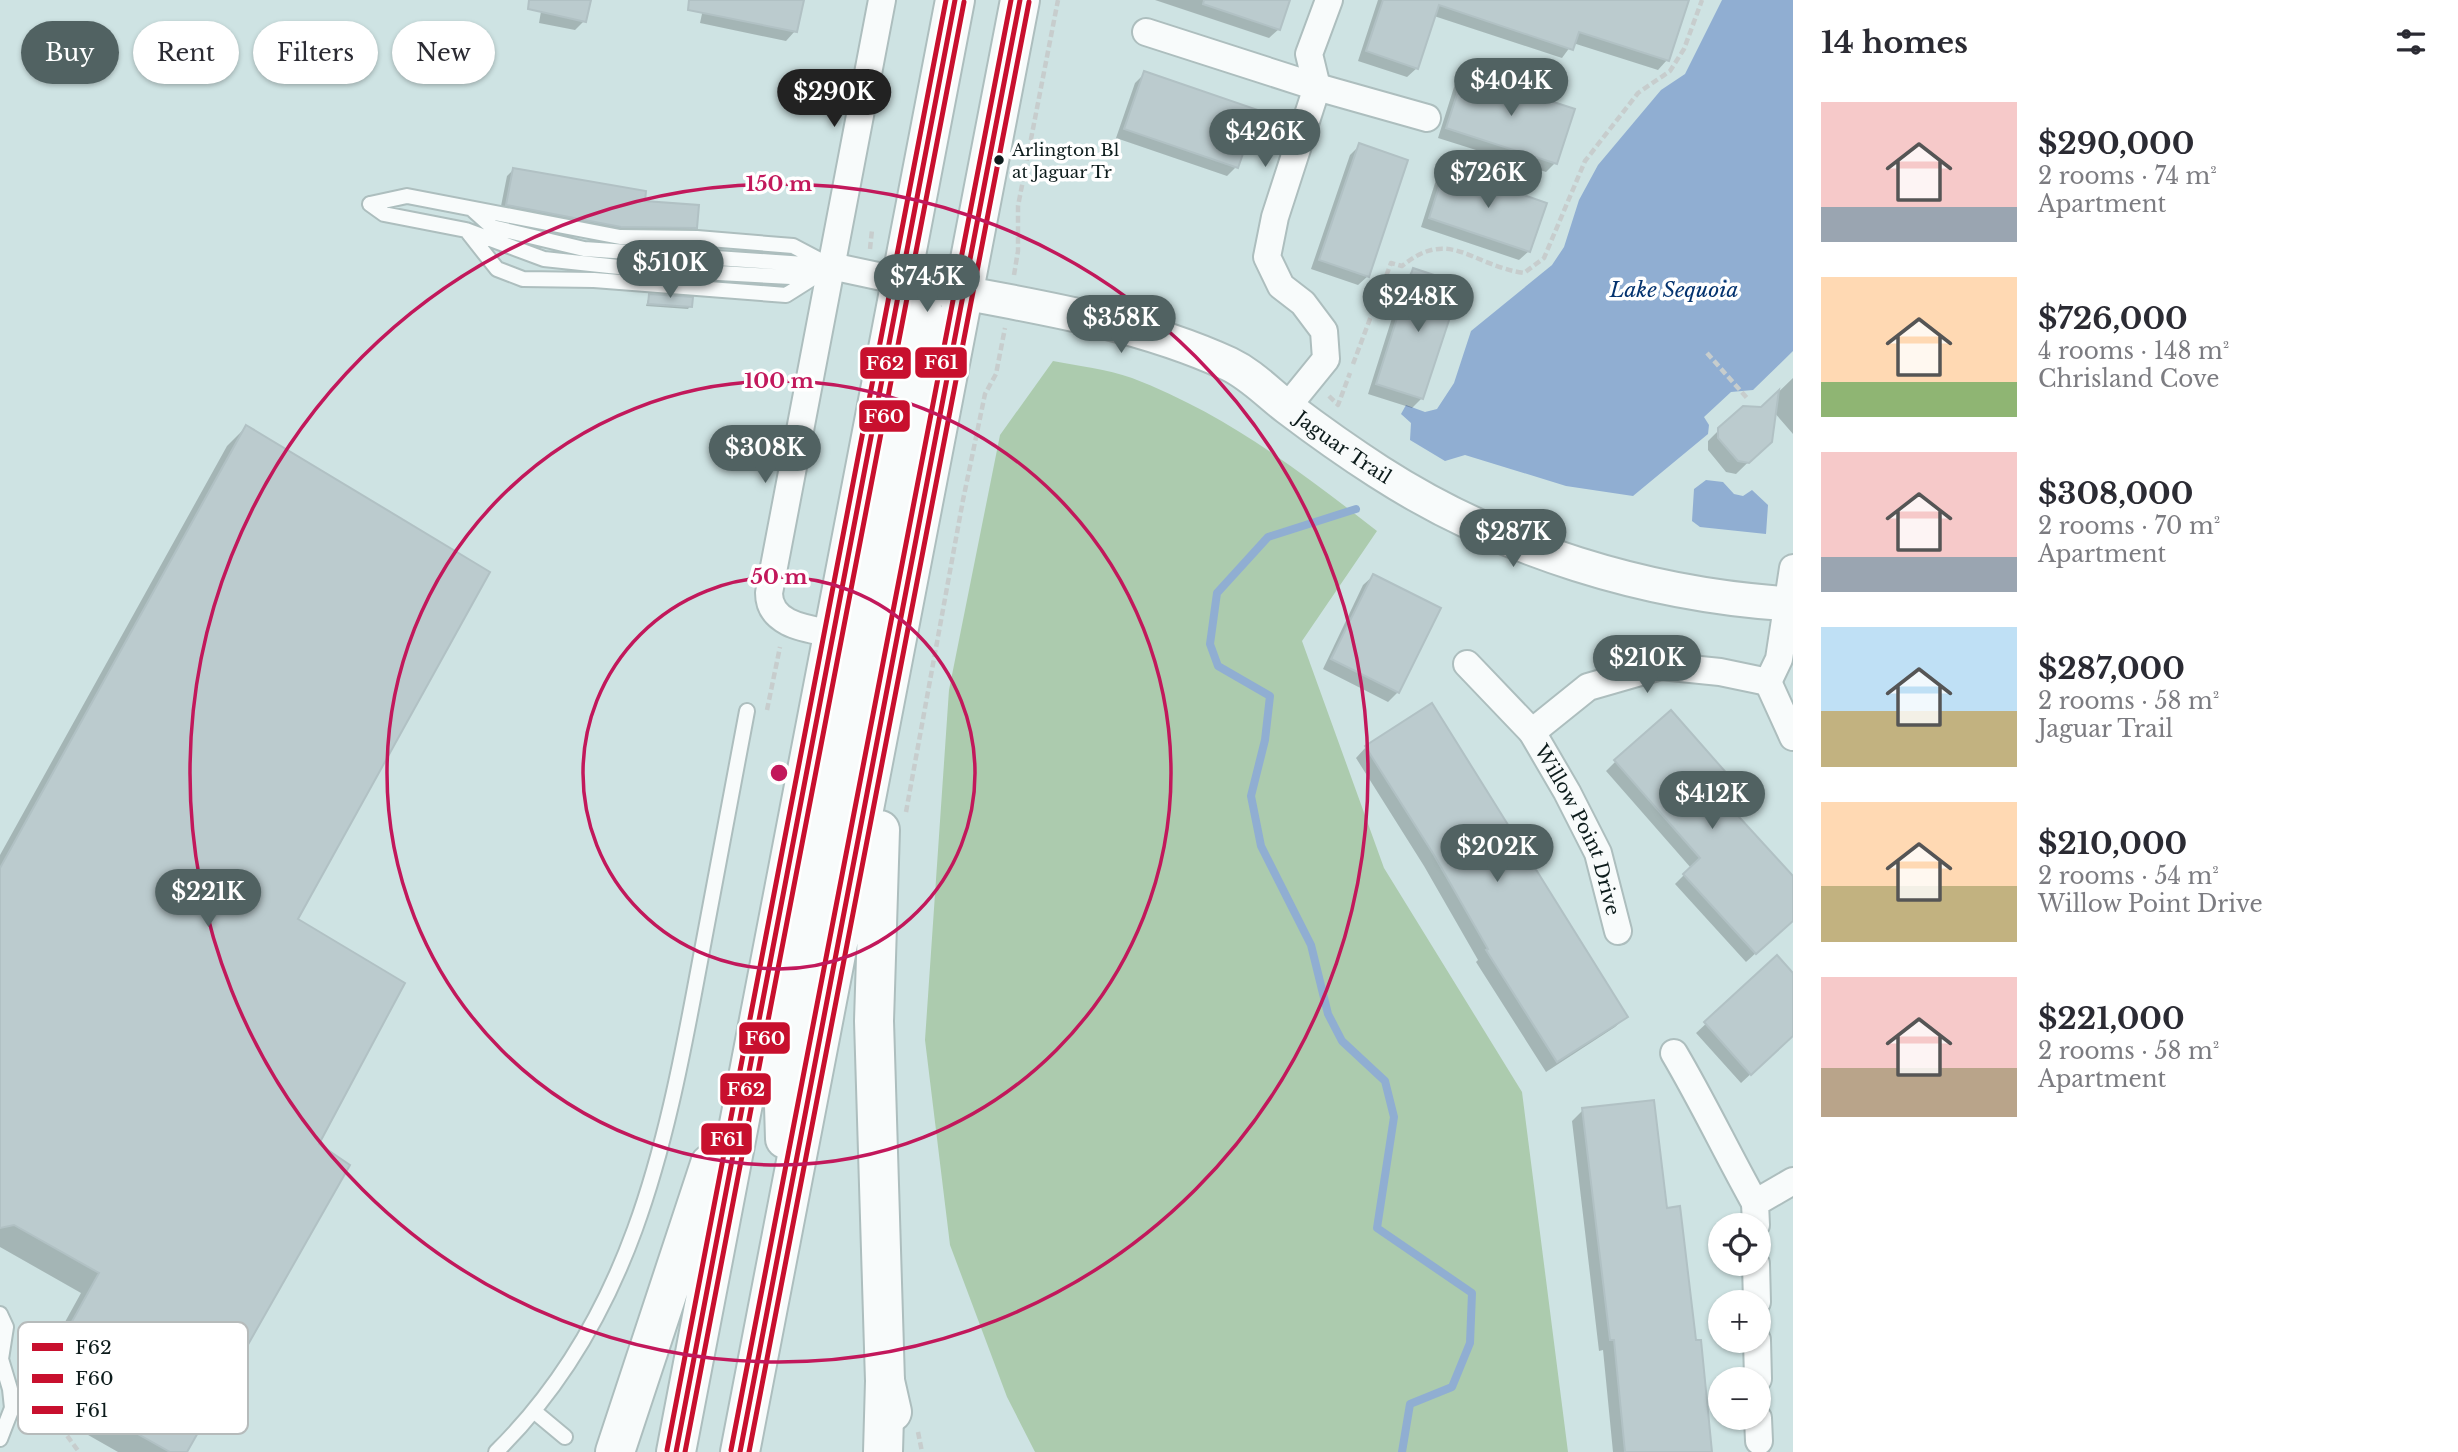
<!DOCTYPE html>
<meta charset="utf-8">
<style>
:root{--surface:#fff;--page:#f2f2f3;--text:#2b2b33;--muted:#7c7c81;--accent:#516262}
body{margin:0;font-family:"Libre Baskerville",serif;background:var(--page);color:var(--text);height:100vh;display:flex;flex-direction:column;font-size:26px;white-space:nowrap}
*{box-sizing:border-box;margin:0}
p{font-size:23px;color:var(--muted)}
.icon{flex:none;width:38px;height:38px;fill:none;stroke:currentColor;stroke-width:2;stroke-linecap:round;stroke-linejoin:round}
.map{position:relative;flex:1;overflow:hidden}
.sheet{display:flex;flex-direction:column;background:var(--surface);width:665px}
.sheet>*{flex:none}
.banner{position:absolute;left:21px;top:21px;width:665px;height:63px;display:flex;gap:14px}
.fabs{position:absolute;left:1708px;top:1213px;display:grid;gap:14px}
.fabs a{display:grid;place-items:center;width:63px;height:63px;border-radius:50%;background:var(--surface);box-shadow:0 2px 5px #0004;font-size:35px}
.price{position:absolute;translate:-50% -60px;padding:0 16px;border-radius:24px;background:var(--accent);color:#fff;font-size:23px;line-height:46px;filter:drop-shadow(0 2px 4px #0008)}
.price::after{content:'';position:absolute;left:50%;top:42px;width:21px;height:16px;margin-left:-10px;background:inherit;clip-path:polygon(0 0,100% 0,50% 100%)}
.price.active{background:#222;color:#fff}
ul{padding:0;list-style:none}
li{display:flex;align-items:center;gap:21px;height:175px;padding:0 28px}
li span{display:grid;place-items:center;flex:none;width:196px;height:140px;border-radius:0px;color:#555}
li>.icon{margin-inline-start:auto}
span .icon{width:84px;height:84px;fill:#fffc;stroke-width:1}
li b{font-size:30px}
h2{display:flex;justify-content:space-between;align-items:center;height:84px;padding:0 28px;font-size:30px}
.pill{padding:0 24px;border-radius:32px;background:var(--surface);box-shadow:0 2px 5px #0004;font-size:24px;line-height:63px}
.pill.active{background:var(--accent);color:#fff}
main{display:flex;flex:1;min-height:0}
.map>svg:first-child{display:block}
.forest{fill:#accbae}
.water{fill:#90aed2}
.shadow{fill:#0003}
.lines{fill:none;stroke-linecap:round;stroke-linejoin:round}
.stream{stroke:#90aed2;stroke-width:8}
.building{fill:#bbcbce;stroke:#b1c1c4;stroke-width:2}
.service-casing{stroke:#adbebe;stroke-width:18}
.minor-casing{stroke:#adbebe;stroke-width:30}
.tertiary-casing{stroke:#adbebe;stroke-width:37}
.trunk-casing{stroke:#adbebe;stroke-width:42}
.motorway-casing{stroke:#adbebe;stroke-width:42}
.path{stroke:#c7cdcd;stroke-width:4.5;stroke-dasharray:7 3.5;stroke-linecap:butt}
.service{stroke:#f8fbfb;stroke-width:14}
.minor{stroke:#f8fbfb;stroke-width:26}
.tertiary{stroke:#f8fbfb;stroke-width:33}
.trunk{stroke:#f8fbfb;stroke-width:38}
.motorway{stroke:#f8fbfb;stroke-width:38}
.bus-1-casing{stroke:#fff;stroke-width:10}
.bus-2-casing{stroke:#fff;stroke-width:10}
.bus-3-casing{stroke:#fff;stroke-width:10}
.bus-1{stroke:#c8102e;stroke-width:5}
.bus-2{stroke:#c8102e;stroke-width:5}
.bus-3{stroke:#c8102e;stroke-width:5}
.ring{fill:none;stroke:#c2185b;stroke-width:3.5}
.bus-dot{fill:#0d1c1c;stroke:#fff;stroke-width:2.5}
.labels{text-anchor:middle;dominant-baseline:central;stroke-width:7;stroke-linejoin:round;paint-order:stroke}
.bus-label{font-size:17px;fill:#0d1c1c;stroke:#fff;text-anchor:start}
.street-label{font-size:19px;fill:#0d1c1c;stroke:#fff}
.water-label{font-size:21px;font-style:italic;fill:#04336f;stroke:#fff}
.key{fill:#fff;stroke:#b6bbbb;stroke-width:2}
.key-label{font-size:19px;fill:#0d1c1c}
.centre{fill:#c2185b;stroke:#fff;stroke-width:3.5}
.ring-label{font-size:21px;text-anchor:middle;font-weight:bold;fill:#c2185b;stroke:#fff;stroke-width:7;stroke-linejoin:round;paint-order:stroke}
.line-badge{stroke:#fff;stroke-width:2.5}
.badge-label{font-size:19px;text-anchor:middle;font-weight:bold;fill:#fff}
</style>
<main>
<div class="map">
<svg width="1793" height="1452" viewBox="0 0 1793 1452">
<rect width="100%" height="100%" fill="#cee3e3"/>
<path class="forest" d="M1053 361C1078 366 1107 369 1132 378 1224 413 1300 471 1377 531L1302 641 1384 868 1522 1092 1568 1452H1035L1007 1397 950 1245 925 1040 949 690 1000 435Z"/>
<path class="water" d="M1722 0H1793V351L1753 390 1731 392 1704 417 1709 425 1708 434 1633 496 1566 486 1465 455 1445 461 1410 440 1411 423 1401 414 1406 405 1425 412 1437 409 1454 383 1471 331 1552 265 1564 247 1579 200 1598 165 1661 90 1685 74Z
M1706 480 1723 482 1734 494 1743 496 1752 490 1768 505 1766 534 1700 527 1692 521 1694 489Z"/>
<path class="shadow" d="M543 0H589L584 21 575 30 539 23Z
M705 0H802L795 31 786 41 700 23Z
M1155 0H1288L1279 29 1269 38Z
M1378 0H1687L1667 60 1658 70 1573 43 1562 58 1434 16 1417 68 1407 77 1358 61Z
M1145 73 1236 167 1227 176 1116 138 1135 83Z
M1464 75 1555 163 1546 172 1438 138 1455 84Z
M1360 145 1368 276 1358 285 1311 269 1350 155Z
M513 170 643 203 696 228 689 234 614 233 500 211 507 176Z
M1446 170 1529 251 1519 260 1421 227 1436 180Z
M1413 270 1422 398 1412 408 1368 394 1404 280Z
M649 296 690 306 688 309 646 306Z
M1793 378V434L1774 412 1770 441 1736 474 1726 472 1708 450V441L1720 429 1762 408Z
M246 427 316 1144 185 1452H118L23 1398 81 1293 0 1247V855L227 446Z
M1373 576 1398 692 1388 702 1323 669 1363 585Z
M1366 747 1626 1017 1615 1027 1546 1072 1476 962 1478 960 1424 866 1356 758Z
M1616 761 1727 806 1793 878V919L1746 962 1675 884 1691 868 1606 771Z
M1777 958 1793 975V1035L1741 1083 1696 1033Z
M1583 1110 1666 1210 1710 1452H1613L1603 1350 1599 1351 1572 1121Z"/>
<g class="lines">
<path class="stream" d="M1356 509 1268 537 1217 593 1210 644 1218 666 1270 696 1265 740 1251 796 1261 846 1311 945 1328 1014 1342 1041 1385 1081 1394 1117 1377 1228 1472 1293 1470 1343 1452 1387 1410 1404 1402 1452"/>
</g>
<path class="building" d="M529 0H591L586 22 528 9Z
M689 0H804L797 32 688 10Z
M1204 0H1290L1280 30 1203 4Z
M1383 0H1689L1669 61 1579 32 1573 50 1439 5 1418 69 1366 51Z
M1144 71 1258 110 1238 168 1124 129Z
M1464 73 1575 109 1557 164 1446 128Z
M1359 143 1408 160 1369 277 1319 260Z
M513 168 646 191 645 201 699 205 697 228 621 227 506 205Z
M1445 168 1547 203 1530 252 1429 218Z
M1413 268 1461 284 1423 399 1376 384Z
M649 294 693 297 692 307 648 304Z
M1779 390 1772 442 1749 463 1738 461 1718 438V428L1743 406 1761 407Z
M246 425 490 572 298 919 405 983 319 1144 350 1165 187 1452H170L40 1379 99 1273 14 1225 0 1228V868Z
M1373 574 1441 608 1399 693 1331 659Z
M1432 703 1628 1017 1557 1062 1486 950 1488 949 1434 855 1365 746Z
M1671 710 1744 793 1729 806 1793 876V921L1756 954 1683 874 1700 858 1614 760Z
M1777 955 1793 973V1036L1751 1075 1704 1022Z
M1654 1100 1667 1208 1680 1206 1696 1340H1701L1712 1452H1625L1614 1340H1610L1582 1108Z"/>
<g class="lines">
<g class="service-casing">
<path id="service" d="M370 204 384 214 466 230 544 259 628 268 791 277 831 266
M370 204 407 196 620 237 697 238 793 246 831 266
M472 209 492 227 584 249 819 265
M467 231 497 269 523 279 594 280 786 295 824 271
M0 1314 6 1327 1 1359 10 1389 12 1408 0 1439
M535 1412 565 1437
M496 1452C630 1320 665 1150 698 972 714 885 731 798 747 711"/>
</g>
<g class="minor-casing">
<g id="minor">
<path d="M1146 32 1317 87 1427 118"/>
<path d="M831 266 901 281"/>
<path d="M1287 407 1326 359 1324 331 1303 303 1281 286 1267 257 1275 217 1317 87 1309 54 1329 0"/>
<path d="M834 634C810 629 769 626 769 593L882 0"/>
<path id="s1" d="M1467 664 1532 732 1567 792 1598 853 1618 931"/>
<path d="M1768 682 1779 659 1793 568"/>
<path d="M1768 682 1793 737"/>
<path d="M1532 732 1588 687 1661 666 1720 672 1768 682"/>
<path d="M1674 1053C1703 1102 1727 1153 1755 1203"/>
<path d="M1756 1225 1755 1203 1793 1181"/>
<path d="M1756 1264 1757 1302"/>
<path d="M1757 1340 1758 1379"/>
<path d="M1758 1418 1759 1441"/>
</g>
</g>
<g class="tertiary-casing">
<g id="tertiary">
<path id="s2" d="M901 281C1010 303 1127 317 1229 364 1252 375 1268 393 1288 408 1317 430 1348 452 1379 472 1500 550 1649 596 1793 604"/>
</g>
</g>
<g class="trunk-casing">
<path id="trunk" d="M880 830 874 1021 885 1381 892 1412
M785 1139 783 1072 925 318 918 297 901 281
M615 1452 710 1164
M676 1452 955 0
M740 1452 1020 0"/>
</g>
<g class="motorway-casing">
<path id="motorway" d="M883 1452 885 1381"/>
</g>
<path class="path" d="M870 249 872 230
M1014 275 1018 251V206L1058 0
M1707 353 1747 398
M1353 364 1391 263 1402 266C1450 227 1470 265 1524 273L1544 258 1585 161 1638 93 1670 71 1684 49 1702 0
M1329 396 1338 405 1350 373
M767 710 780 647
M906 812 963 500 985 394 996 374 1005 328
M28 1389H33L79 1452
M918 1432 922 1452"/>
<use href="#service" class="service"/>
<use href="#minor" class="minor"/>
<use href="#tertiary" class="tertiary"/>
<use href="#trunk" class="trunk"/>
<use href="#motorway" class="motorway"/>
<g class="bus-1-casing">
<path id="bus-1" d="M676 1452 955 0
M740 1452 1020 0"/>
</g>
<g class="bus-2-casing">
<path id="bus-2" d="M685 1452 964 2
M749 1452 1029 2"/>
</g>
<g class="bus-3-casing">
<path id="bus-3" d="M667 1450 946 0
M731 1450 1011 0"/>
</g>
<use href="#bus-1" class="bus-1"/>
<use href="#bus-2" class="bus-2"/>
<use href="#bus-3" class="bus-3"/>
</g>
<g class="ring">
<circle cx="779" cy="773" r="196"/>
<circle cx="779" cy="773" r="392"/>
<circle cx="779" cy="773" r="589"/>
</g>
<circle class="bus-dot" cx="999" cy="160" r="6"/>
<g class="labels">
<g class="bus-label">
<text x="1012" y="150">Arlington Bl<tspan x="1012" dy="22">at Jaguar Tr</tspan></text>
</g>
<g class="street-label">
<text stroke="none"><textPath href="#s2" startOffset="481">Jaguar Trail</textPath></text>
<text stroke="none"><textPath href="#s1" startOffset="203">Willow Point Drive</textPath></text>
</g>
<g class="water-label">
<text x="1674" y="290">Lake Sequoia</text>
</g>
</g>
<rect x="18" y="1322" width="230" height="112" rx="10" class="key"/>
<rect x="32" y="1343" width="31" height="8" fill="#c8102e"/>
<rect x="32" y="1374" width="31" height="9" fill="#c8102e"/>
<rect x="32" y="1406" width="31" height="8" fill="#c8102e"/>
<g class="key-label">
<text x="75" y="1354">F62</text>
<text x="75" y="1385">F60</text>
<text x="75" y="1417">F61</text>
</g>
<circle cx="779" cy="773" r="10" class="centre"/>
<g class="ring-label">
<text x="779" y="191">150 m</text>
<text x="779" y="388">100 m</text>
<text x="779" y="584">50 m</text>
</g>
<g class="line-badge">
<rect x="914" y="346" width="54" height="33" rx="7" fill="#c8102e"/>
<rect x="859" y="346" width="53" height="34" rx="7" fill="#c8102e"/>
<rect x="858" y="399" width="53" height="34" rx="7" fill="#c8102e"/>
<rect x="738" y="1021" width="53" height="34" rx="7" fill="#c8102e"/>
<rect x="719" y="1072" width="53" height="34" rx="7" fill="#c8102e"/>
<rect x="700" y="1122" width="53" height="34" rx="7" fill="#c8102e"/>
</g>
<g class="badge-label">
<text x="941" y="369">F61</text>
<text x="885" y="370">F62</text>
<text x="884" y="423">F60</text>
<text x="765" y="1045">F60</text>
<text x="746" y="1096">F62</text>
<text x="727" y="1146">F61</text>
</g>
</svg>
<div class="fabs">
<a><svg class="icon" aria-label="locate" viewBox="0 0 24 24"><circle cx="12" cy="12" r="6"/><path d="M12 2v4M12 18v4M2 12h4M18 12h4"/></svg></a>
<a>+</a>
<a>−</a>
</div>
<b class="price" style="left:1511px;top:118px">$404K</b>
<b class="price active" style="left:834px;top:129px">$290K</b>
<b class="price" style="left:1265px;top:169px">$426K</b>
<b class="price" style="left:1488px;top:210px">$726K</b>
<b class="price" style="left:670px;top:300px">$510K</b>
<b class="price" style="left:927px;top:314px">$745K</b>
<b class="price" style="left:1418px;top:334px">$248K</b>
<b class="price" style="left:1121px;top:355px">$358K</b>
<b class="price" style="left:765px;top:485px">$308K</b>
<b class="price" style="left:1513px;top:569px">$287K</b>
<b class="price" style="left:1647px;top:695px">$210K</b>
<b class="price" style="left:1712px;top:831px">$412K</b>
<b class="price" style="left:1497px;top:884px">$202K</b>
<b class="price" style="left:208px;top:929px">$221K</b>
<div class="banner">
<a class="pill active">Buy</a>
<a class="pill">Rent</a>
<a class="pill">Filters</a>
<a class="pill">New</a>
</div>
</div>
<section class="sheet">
<h2>14 homes<svg class="icon" aria-label="filters" viewBox="0 0 24 24"><path d="M4 7h16M4 17h16"/><circle cx="9" cy="7" r="2"/><circle cx="15" cy="17" r="2"/></svg></h2>
<ul>
<li><span style="background:linear-gradient(#f6c9c9 75%,#9aa5b1 0)"><svg class="icon" aria-label="home" viewBox="0 0 24 24"><path d="M3 11l9-7 9 7M6 9v11h12V9"/></svg></span><div><b>$290,000</b><p>2 rooms · 74 m²</p><p>Apartment</p></div></li>
<li><span style="background:linear-gradient(#ffd9b3 75%,#8fb573 0)"><svg class="icon" aria-label="home" viewBox="0 0 24 24"><path d="M3 11l9-7 9 7M6 9v11h12V9"/></svg></span><div><b>$726,000</b><p>4 rooms · 148 m²</p><p>Chrisland Cove</p></div></li>
<li><span style="background:linear-gradient(#f6c9c9 75%,#9aa5b1 0)"><svg class="icon" aria-label="home" viewBox="0 0 24 24"><path d="M3 11l9-7 9 7M6 9v11h12V9"/></svg></span><div><b>$308,000</b><p>2 rooms · 70 m²</p><p>Apartment</p></div></li>
<li><span style="background:linear-gradient(#bfe0f5 60%,#c2b280 0)"><svg class="icon" aria-label="home" viewBox="0 0 24 24"><path d="M3 11l9-7 9 7M6 9v11h12V9"/></svg></span><div><b>$287,000</b><p>2 rooms · 58 m²</p><p>Jaguar Trail</p></div></li>
<li><span style="background:linear-gradient(#ffd9b3 60%,#c2b280 0)"><svg class="icon" aria-label="home" viewBox="0 0 24 24"><path d="M3 11l9-7 9 7M6 9v11h12V9"/></svg></span><div><b>$210,000</b><p>2 rooms · 54 m²</p><p>Willow Point Drive</p></div></li>
<li><span style="background:linear-gradient(#f6c9c9 65%,#b9a48a 0)"><svg class="icon" aria-label="home" viewBox="0 0 24 24"><path d="M3 11l9-7 9 7M6 9v11h12V9"/></svg></span><div><b>$221,000</b><p>2 rooms · 58 m²</p><p>Apartment</p></div></li>
</ul>
</section>
</main>
